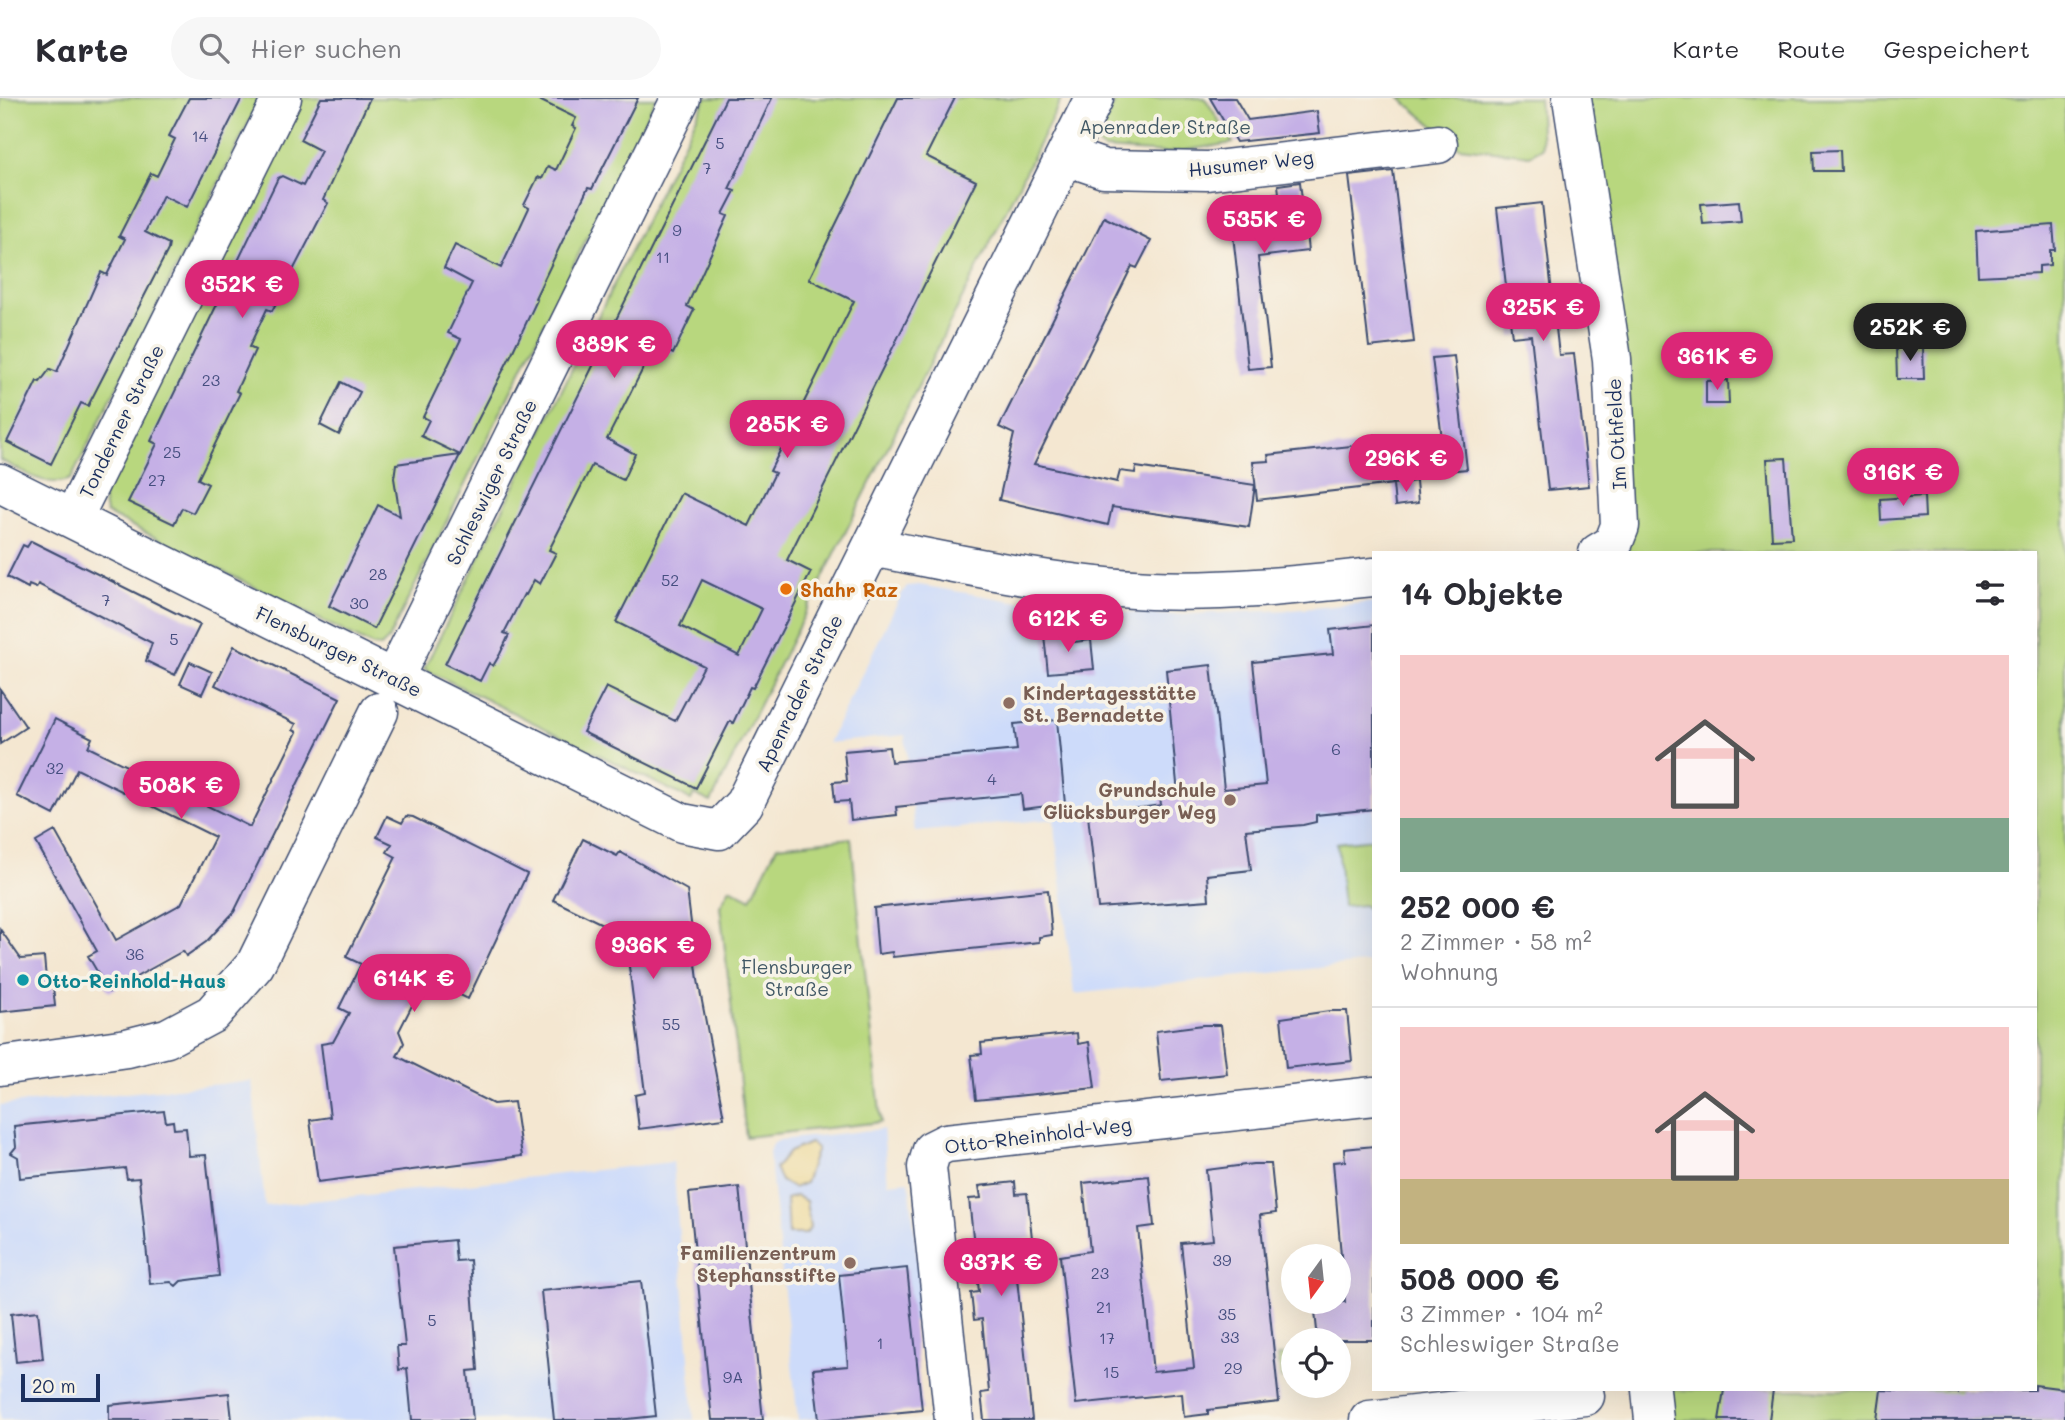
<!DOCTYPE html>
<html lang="de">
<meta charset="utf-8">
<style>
:root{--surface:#fff;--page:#f7f7f7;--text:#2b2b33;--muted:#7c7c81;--line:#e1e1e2;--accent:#db2777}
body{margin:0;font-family:Mali,sans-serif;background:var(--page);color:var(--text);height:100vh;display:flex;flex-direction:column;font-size:26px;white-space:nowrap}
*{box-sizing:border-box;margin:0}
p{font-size:23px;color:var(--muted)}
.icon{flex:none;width:38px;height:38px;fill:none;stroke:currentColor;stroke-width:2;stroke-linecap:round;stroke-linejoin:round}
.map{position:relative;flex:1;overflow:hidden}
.side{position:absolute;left:1372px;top:453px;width:665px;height:840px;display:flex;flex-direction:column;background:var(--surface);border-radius:0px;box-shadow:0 7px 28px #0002}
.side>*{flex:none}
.needle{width:46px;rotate:195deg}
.tools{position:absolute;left:1281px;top:1146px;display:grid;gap:14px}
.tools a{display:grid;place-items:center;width:70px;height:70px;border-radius:50%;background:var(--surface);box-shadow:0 7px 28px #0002;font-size:35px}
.scale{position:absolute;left:21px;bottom:18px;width:79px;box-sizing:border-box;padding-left:7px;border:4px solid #1b2f5e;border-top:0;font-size:19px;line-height:24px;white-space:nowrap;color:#1b2f5e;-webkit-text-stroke:5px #f7f3e8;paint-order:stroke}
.price{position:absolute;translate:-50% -60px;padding:0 16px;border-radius:24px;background:var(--accent);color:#fff;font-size:23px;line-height:46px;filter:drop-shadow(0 2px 4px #0008)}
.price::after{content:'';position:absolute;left:50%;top:42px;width:21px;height:16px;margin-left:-10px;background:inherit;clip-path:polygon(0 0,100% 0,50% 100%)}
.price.on{background:#222;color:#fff}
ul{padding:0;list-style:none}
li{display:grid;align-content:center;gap:14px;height:371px;padding:0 28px}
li+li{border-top:2px solid var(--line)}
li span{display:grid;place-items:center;height:217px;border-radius:0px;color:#555}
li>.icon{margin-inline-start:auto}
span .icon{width:126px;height:126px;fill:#fffc;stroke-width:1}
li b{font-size:30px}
h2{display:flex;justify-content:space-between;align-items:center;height:84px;padding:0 28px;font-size:30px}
header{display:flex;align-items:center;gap:42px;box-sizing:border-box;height:98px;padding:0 35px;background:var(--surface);border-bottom:2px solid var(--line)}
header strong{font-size:33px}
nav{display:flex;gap:38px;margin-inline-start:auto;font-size:24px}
.search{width:490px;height:63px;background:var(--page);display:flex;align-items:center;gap:18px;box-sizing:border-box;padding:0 24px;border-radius:38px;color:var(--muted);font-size:26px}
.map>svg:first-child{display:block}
.built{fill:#cddbfa}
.green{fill:#b8d77e;stroke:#6a836e;stroke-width:2}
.sand{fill:#eeda9e;stroke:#84847e;stroke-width:2}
.building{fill:#c5b0e6;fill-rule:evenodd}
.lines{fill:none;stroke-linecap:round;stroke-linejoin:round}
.minor-casing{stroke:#3c4b6f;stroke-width:41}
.minor{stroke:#fff;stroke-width:38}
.food-dot{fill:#e8710a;stroke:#f7f3e8;stroke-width:2.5}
.education-dot{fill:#8d6e63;stroke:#f7f3e8;stroke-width:2.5}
.culture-dot{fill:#0f9aa8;stroke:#f7f3e8;stroke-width:2.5}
.labels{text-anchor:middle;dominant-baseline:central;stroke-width:7;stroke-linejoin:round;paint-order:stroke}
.number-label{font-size:16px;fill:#464f80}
.park-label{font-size:19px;fill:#425966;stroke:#f7f3e8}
.street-label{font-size:19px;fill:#1b2f5e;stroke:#f7f3e8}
.food-label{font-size:19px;font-weight:bold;fill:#c56008;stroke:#f7f3e8;text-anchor:start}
.education-label{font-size:19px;font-weight:bold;fill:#785e54;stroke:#f7f3e8;text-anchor:end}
.culture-label{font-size:19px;font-weight:bold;fill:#0d838f;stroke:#f7f3e8;text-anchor:start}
</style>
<header>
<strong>Karte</strong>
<div class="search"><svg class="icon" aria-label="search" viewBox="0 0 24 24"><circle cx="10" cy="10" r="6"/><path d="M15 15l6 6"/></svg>Hier suchen</div>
<nav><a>Karte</a><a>Route</a><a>Gespeichert</a></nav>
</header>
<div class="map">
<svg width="2065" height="1322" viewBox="0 0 2065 1322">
<rect width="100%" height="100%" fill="#f7f3e8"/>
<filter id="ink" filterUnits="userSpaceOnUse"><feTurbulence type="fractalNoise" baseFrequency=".0143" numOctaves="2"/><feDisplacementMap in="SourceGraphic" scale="14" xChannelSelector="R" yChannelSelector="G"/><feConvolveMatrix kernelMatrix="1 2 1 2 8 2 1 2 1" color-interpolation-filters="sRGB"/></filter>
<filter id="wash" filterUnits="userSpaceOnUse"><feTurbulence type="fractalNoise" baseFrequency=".00686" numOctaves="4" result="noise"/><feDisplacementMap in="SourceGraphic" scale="28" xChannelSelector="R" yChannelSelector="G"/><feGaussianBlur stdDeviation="1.57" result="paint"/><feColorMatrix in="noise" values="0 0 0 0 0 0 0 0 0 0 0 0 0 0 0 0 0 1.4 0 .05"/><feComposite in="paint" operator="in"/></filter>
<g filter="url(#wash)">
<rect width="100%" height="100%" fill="#f4e7d1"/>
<path class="built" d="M919 487 1049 509 1169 517 1292 512 1374 504V864L1074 896 1054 721 915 734 905 637 828 645 901 497 907 488Z
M252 983 265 1108 673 1064 694 1322H0V1007Z
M883 1031 888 1085 909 1083 924 1222 912 1224 922 1312 798 1322 769 1054 772 1046 780 1042Z"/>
<path class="green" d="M0 0H261L71 381C46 392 22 372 0 362Z
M295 0H656L388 542 381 549 373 548 106 415 102 394Z
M706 0H1062L711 704 694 696 691 702 424 571Z
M1117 0H1205L1233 45 1167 55 1104 51 1099 48V36Z
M1400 0H1539L1542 50 1530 57 1459 49Z
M1572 0H2065V1322H1654L1651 1292H2035V455H1598L1613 446Z
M851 740 881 1024 746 1039 720 808 730 790 751 801 777 748Z
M1374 741V816L1363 807 1343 809 1337 745Z
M1293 1257V1279L1281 1281 1278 1258Z"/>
<path class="sand" d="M810 1045 817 1050 805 1085 793 1090 781 1083 775 1071 789 1054Z
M796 1098 806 1103 810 1130 806 1136H788L786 1101Z"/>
<g id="blocks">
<path class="building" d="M189 0H242L187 109 163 97 145 134 169 146 168 152 88 308 81 305 51 366 7 344 37 283 40 284 50 271 57 274 101 174 107 177 125 141 119 138 151 75 157 78 175 41 169 38Z
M321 0H370L323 102 328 105 272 213 267 211 249 249 255 252 236 293 240 295 198 381 208 386 193 415 182 410 174 426 128 404 157 346 151 343 278 80 282 78 303 88 321 53 300 42Z
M535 0H638L592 91 588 90 535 200 537 202 512 255 460 357 421 338 429 322 423 319 461 241 448 235 472 185 444 170 455 147 501 170 529 110 524 107 538 79 542 81 548 68 556 72 576 30 572 28 576 20Z
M726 0H772L729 91 735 93 723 116 728 118 687 208 694 212 673 256 655 247 607 341 635 356 623 382 592 367 549 452 556 455 540 486 534 482 526 497 524 496 504 535 509 537 500 556 493 568 489 565 480 583 445 566Z
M898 0H955L926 58 976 83 787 462 811 474 753 590 750 589 733 625 730 623 696 690 583 634 606 589 675 623 704 568 616 524 681 395 749 428 775 375 770 373 854 203 809 181ZM702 482 762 511 739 558 680 528Z
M1210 0H1235L1248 22 1317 13 1320 35 1236 44Z
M1840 52 1841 73H1814L1813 53Z
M1393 73 1414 244 1369 249 1349 78Z
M1300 84 1308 153 1258 159 1271 269 1248 271 1229 101 1279 95 1278 87Z
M1739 103 1741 123 1703 126 1701 106Z
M1542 105 1559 257 1574 256 1589 388 1548 392 1531 237 1512 239 1497 110Z
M1104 119 1151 143 1137 170 1132 168 1034 366 1117 384 1120 373 1135 375 1136 369 1255 387 1249 429 1112 409 1108 427 999 402 1014 336 999 329Z
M2053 127 2055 152H2050V167L2039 168V175L1978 178 1976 133Z
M1923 248 1924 281H1897L1896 249Z
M1454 258 1467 371 1446 373 1432 260Z
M1728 282 1729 306H1706V283Z
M341 284 360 294 339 337 320 327Z
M1388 344 1393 386 1257 402 1253 364 1269 363 1268 357Z
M460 357 374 531 329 508 378 407 400 418 394 380 396 366Z
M1786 360 1792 440 1772 441 1767 361Z
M1416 383 1418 405 1395 408 1393 386Z
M1924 398 1925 419 1881 422 1880 401Z
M31 443 200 527 175 577 146 563 152 545 38 486 36 490 29 487 28 490 7 479 23 447 27 449Z
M1374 527V711L1316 717V724L1303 727 1246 732 1251 772 1207 777 1209 802 1098 810 1088 717 1161 707 1160 698 1178 696 1166 572 1211 567 1224 691 1266 687 1253 564 1333 556 1330 532Z
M1065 535 1066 545 1091 542 1094 571 1048 575 1044 537Z
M234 548 340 600 234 814 206 844 186 858 183 853 109 894 88 858 97 853 36 744 55 733 116 842 181 806 215 739 77 671 54 717 17 698 55 621 92 640 88 649 250 729 297 634 293 632 296 626 215 587Z
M190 564 212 574 202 596 180 586Z
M0 591 26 629 0 646Z
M1057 622 1065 706 1023 711 1021 696 896 709 897 717 851 722 849 703 835 704 833 684 847 683 844 653 889 649 891 664 1017 652 1014 626Z
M387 718 402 725 406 718 413 719 527 776 468 901 426 880 399 933 404 945 397 958 493 1006 514 1004 522 1058 318 1084 310 1022 330 1019 321 946 333 944 349 915 339 910 361 866 346 859 396 759 387 754 392 746 377 739Z
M583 741 617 758 620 754 687 792 698 882 724 1020 639 1031 635 997 645 995 625 837 553 802Z
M1048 792 1052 837 1039 839V844L893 859 892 854 878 856 874 810Z
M0 831 21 861 44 859 46 881 52 878 55 908 0 914Z
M1329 913H1347L1352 963 1286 970 1281 920Z
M1203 927H1221L1227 976 1161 983 1156 933Z
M1077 935 1078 946 1089 944 1095 990 976 1002 971 957 982 956 981 945Z
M164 1013 166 1024 173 1023 174 1031 186 1030 189 1058 206 1057 219 1178 181 1183 176 1188 171 1184 150 1186 139 1080 127 1081 125 1070 20 1080 18 1059 11 1055 16 1049 14 1028Z
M1374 1048V1242H1318L1314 1204H1345L1333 1064 1345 1063 1344 1051Z
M1253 1066H1271L1276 1115 1260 1117 1279 1304 1208 1312V1316L1184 1319 1182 1295 1076 1306 1060 1158 1090 1153 1083 1085 1149 1078 1154 1128 1138 1130 1153 1274 1194 1270 1181 1145 1213 1142 1206 1072Z
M1015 1084 1016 1096 1027 1095 1032 1140 1013 1143 1032 1322H984L981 1295 989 1294 982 1221 974 1222 971 1195 979 1194 969 1101 981 1100 979 1088Z
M739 1089 763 1322H712L689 1095Z
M454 1142 456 1163 470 1162 478 1272 468 1273 473 1322H412L407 1270 399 1272 397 1248H405L394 1148Z
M907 1170 922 1312 819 1322 813 1271 848 1268 839 1177Z
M641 1183 656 1318 618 1322H554L541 1193Z
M38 1213 43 1261 16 1264 11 1216Z
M2035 1287 2065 1291V1322H1877L1881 1292 1958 1295 1959 1292H2035Z
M1724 1292H1773L1769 1322H1719Z
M229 1295 232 1322H109V1307Z"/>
</g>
</g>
<g filter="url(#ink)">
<use href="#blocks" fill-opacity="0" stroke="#3c4b6f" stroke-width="2"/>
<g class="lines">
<g class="minor-casing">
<path id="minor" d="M1572 0 1612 261 1620 428 1613 446 1598 455
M1066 58 1104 71 1207 73 1438 46
M0 385 682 725 719 732 744 706 1094 0
M73 420 282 0
M872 449C964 467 1057 488 1151 492 1226 495 1299 487 1374 479
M394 580 681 0
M0 968 127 950 167 940 212 916 255 867 379 614
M1651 1292 1654 1322
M954 1322 927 1069 932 1052 946 1045 1374 998
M1369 1322 1585 1298"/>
</g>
<use href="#minor" class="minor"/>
</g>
</g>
<circle class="food-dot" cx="786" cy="491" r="7"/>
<g class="education-dot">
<circle cx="1009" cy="605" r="7"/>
<circle cx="1230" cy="702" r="7"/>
<circle cx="850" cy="1165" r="7"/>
</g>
<circle class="culture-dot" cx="23" cy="882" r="7"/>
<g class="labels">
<g class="number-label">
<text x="200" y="37">14</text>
<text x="720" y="44">5</text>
<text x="707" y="69">7</text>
<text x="677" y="131">9</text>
<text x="663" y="158">11</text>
<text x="211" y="281">23</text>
<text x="172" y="353">25</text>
<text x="157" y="381">27</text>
<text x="378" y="475">28</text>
<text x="670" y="481">52</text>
<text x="106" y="501">7</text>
<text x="359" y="504">30</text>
<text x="174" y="540">5</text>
<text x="1336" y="650">6</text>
<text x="55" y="669">32</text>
<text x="992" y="680">4</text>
<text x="135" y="855">36</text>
<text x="671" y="925">55</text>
<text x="1222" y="1161">39</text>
<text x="1100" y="1174">23</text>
<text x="1104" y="1208">21</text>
<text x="1227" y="1215">35</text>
<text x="432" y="1221">5</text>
<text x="1230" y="1238">33</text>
<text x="1107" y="1239">17</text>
<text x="880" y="1244">1</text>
<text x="1233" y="1269">29</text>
<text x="1111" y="1273">15</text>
<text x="733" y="1278">9A</text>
</g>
<g class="park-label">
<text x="1165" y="28">Apenrader Straße</text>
<text x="797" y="868">Flensburger<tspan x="797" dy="22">Straße</tspan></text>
</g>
<g class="street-label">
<text transform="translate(1251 65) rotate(-6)">Husumer Weg</text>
<text transform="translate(121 323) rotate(-64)">Tonderner Straße</text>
<text transform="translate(1616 336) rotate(-93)">Im Othfelde</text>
<text transform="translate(491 384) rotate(-64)">Schleswiger Straße</text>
<text transform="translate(339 553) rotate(26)">Flensburger Straße</text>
<text transform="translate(799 595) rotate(-64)">Apenrader Straße</text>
<text transform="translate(1038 1037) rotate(-7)">Otto-Rheinhold-Weg</text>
</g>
<g class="food-label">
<text x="800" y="491">Shahr Raz</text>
</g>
<g class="education-label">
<text x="1023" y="594" text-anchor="start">Kindertagesstätte<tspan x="1023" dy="22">St. Bernadette</tspan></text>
<text x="1216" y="691">Grundschule<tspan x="1216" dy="22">Glücksburger Weg</tspan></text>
<text x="836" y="1154">Familienzentrum<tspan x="836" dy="22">Stephansstifte</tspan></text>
</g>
<g class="culture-label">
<text x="37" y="882">Otto-Reinhold-Haus</text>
</g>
</g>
</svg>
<div class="tools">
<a><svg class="needle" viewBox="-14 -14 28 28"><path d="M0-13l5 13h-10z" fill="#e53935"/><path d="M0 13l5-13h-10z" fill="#7c7c81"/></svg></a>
<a><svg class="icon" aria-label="locate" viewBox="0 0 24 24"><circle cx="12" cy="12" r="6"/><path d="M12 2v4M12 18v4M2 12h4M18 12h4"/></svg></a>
</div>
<div class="scale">20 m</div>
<b class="price" style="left:1264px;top:157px">535K €</b>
<b class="price" style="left:242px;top:222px">352K €</b>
<b class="price" style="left:1543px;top:245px">325K €</b>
<b class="price on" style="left:1910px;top:265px">252K €</b>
<b class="price" style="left:614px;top:282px">389K €</b>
<b class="price" style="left:1717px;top:294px">361K €</b>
<b class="price" style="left:787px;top:362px">285K €</b>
<b class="price" style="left:1406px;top:396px">296K €</b>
<b class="price" style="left:1903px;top:410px">316K €</b>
<b class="price" style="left:1068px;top:556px">612K €</b>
<b class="price" style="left:181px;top:723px">508K €</b>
<b class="price" style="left:653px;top:883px">936K €</b>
<b class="price" style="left:414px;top:916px">614K €</b>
<b class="price" style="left:1001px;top:1200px">337K €</b>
<section class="side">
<h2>14 Objekte<svg class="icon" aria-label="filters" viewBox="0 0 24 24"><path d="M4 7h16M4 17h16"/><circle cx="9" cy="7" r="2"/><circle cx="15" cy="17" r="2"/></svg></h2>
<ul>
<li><span style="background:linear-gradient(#f6c9c9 75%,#7fa58c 0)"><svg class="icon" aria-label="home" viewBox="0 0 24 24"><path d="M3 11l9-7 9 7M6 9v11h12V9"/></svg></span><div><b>252 000 €</b><p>2 Zimmer · 58 m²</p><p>Wohnung</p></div></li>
<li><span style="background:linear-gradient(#f6c9c9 70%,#c2b280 0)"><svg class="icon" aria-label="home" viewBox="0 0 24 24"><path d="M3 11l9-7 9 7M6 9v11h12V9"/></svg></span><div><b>508 000 €</b><p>3 Zimmer · 104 m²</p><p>Schleswiger Straße</p></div></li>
</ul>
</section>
</div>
